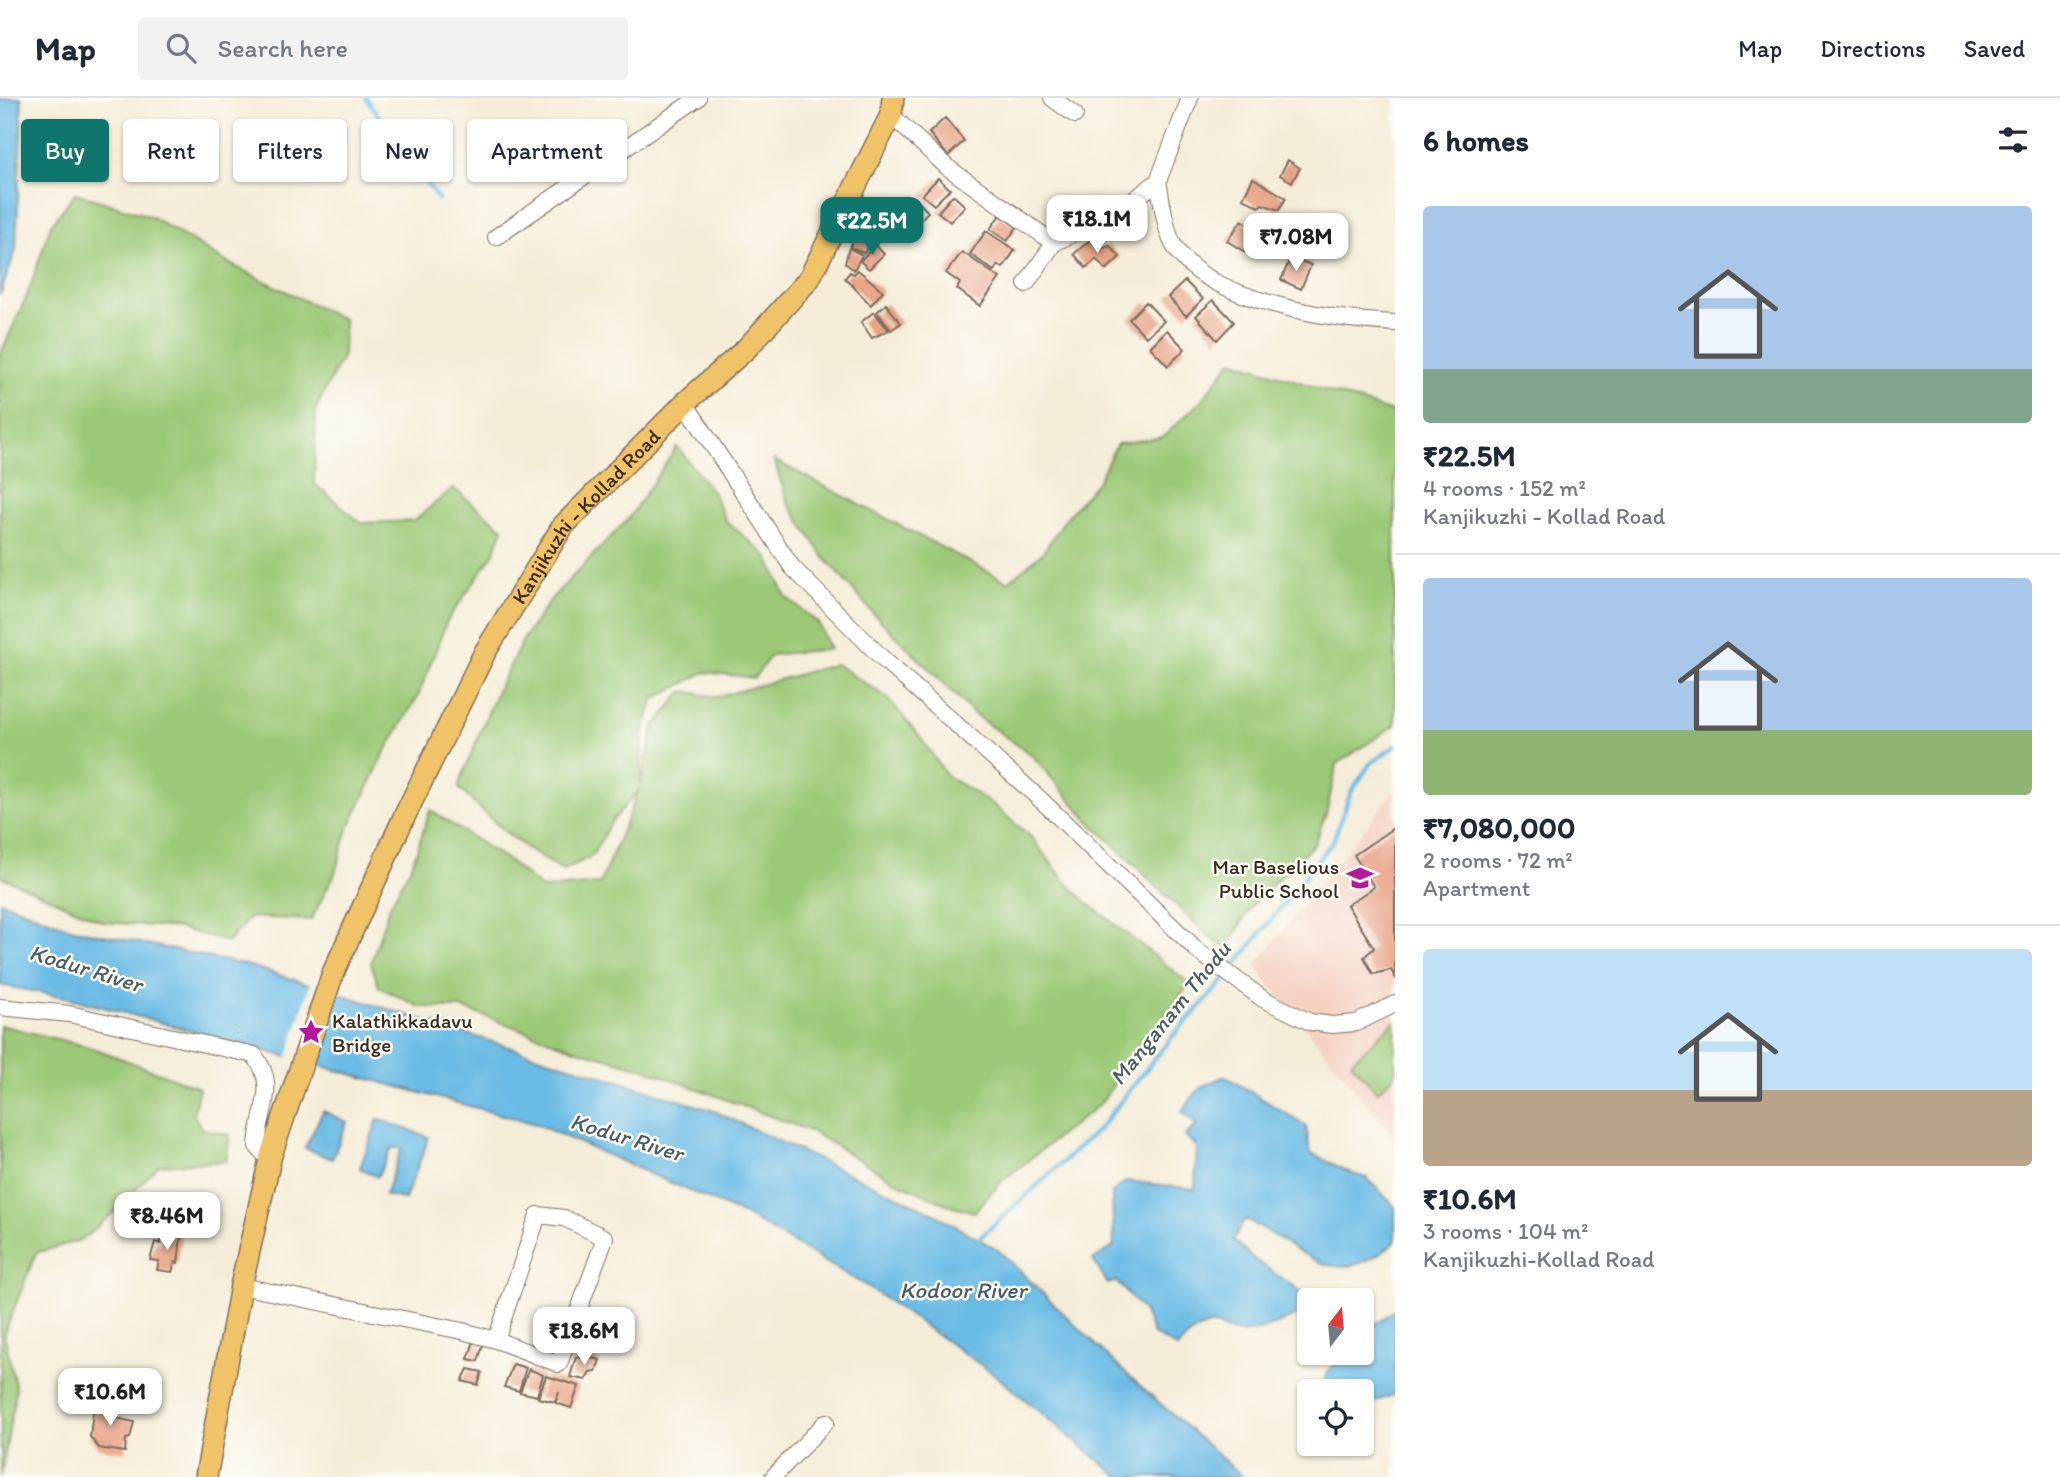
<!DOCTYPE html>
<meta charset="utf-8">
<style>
:root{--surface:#fff;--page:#f2f2f3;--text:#1f2937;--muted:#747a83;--line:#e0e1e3;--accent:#0f766e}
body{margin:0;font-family:Itim,sans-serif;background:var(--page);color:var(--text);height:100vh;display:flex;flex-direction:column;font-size:26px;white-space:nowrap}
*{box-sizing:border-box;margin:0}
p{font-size:23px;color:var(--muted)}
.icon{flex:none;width:38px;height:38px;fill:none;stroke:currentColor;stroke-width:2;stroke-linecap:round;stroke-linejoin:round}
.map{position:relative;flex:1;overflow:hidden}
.side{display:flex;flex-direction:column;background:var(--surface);width:665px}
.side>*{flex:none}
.top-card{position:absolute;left:21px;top:21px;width:665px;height:63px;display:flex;gap:14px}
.needle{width:46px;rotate:16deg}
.fabs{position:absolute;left:1297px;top:1190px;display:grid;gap:14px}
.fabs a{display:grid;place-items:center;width:77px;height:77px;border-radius:7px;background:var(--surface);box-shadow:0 2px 5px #0004;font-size:35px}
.price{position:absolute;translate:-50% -60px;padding:0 16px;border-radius:14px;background:#fff;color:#222;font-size:23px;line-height:46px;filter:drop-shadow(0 2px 4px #0008)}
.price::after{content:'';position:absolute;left:50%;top:42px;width:21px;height:16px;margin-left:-10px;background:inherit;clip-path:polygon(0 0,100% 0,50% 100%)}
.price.selected{background:var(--accent);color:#fff}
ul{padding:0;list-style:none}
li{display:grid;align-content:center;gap:14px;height:371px;padding:0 28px}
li+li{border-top:2px solid var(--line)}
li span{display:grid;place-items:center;height:217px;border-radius:7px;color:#555}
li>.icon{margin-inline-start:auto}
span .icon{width:126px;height:126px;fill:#fffc;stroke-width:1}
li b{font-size:30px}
h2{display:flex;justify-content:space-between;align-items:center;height:84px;padding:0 28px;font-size:30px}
.tag{padding:0 24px;border-radius:7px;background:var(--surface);box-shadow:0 2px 5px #0004;font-size:24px;line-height:63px}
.tag.selected{background:var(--accent);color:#fff}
header{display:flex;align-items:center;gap:42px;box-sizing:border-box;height:98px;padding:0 35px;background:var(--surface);border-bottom:2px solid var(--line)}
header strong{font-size:33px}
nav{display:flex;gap:38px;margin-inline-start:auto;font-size:24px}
.search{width:490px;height:63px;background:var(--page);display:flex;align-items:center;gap:18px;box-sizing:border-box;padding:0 24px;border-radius:7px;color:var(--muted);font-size:26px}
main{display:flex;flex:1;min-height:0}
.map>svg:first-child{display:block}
.built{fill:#f5d2c2}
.green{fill:#9bc977;stroke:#6b7a4a;stroke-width:2}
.water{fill:#6abbe5;stroke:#527282;stroke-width:2}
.pier{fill:#f5edd8}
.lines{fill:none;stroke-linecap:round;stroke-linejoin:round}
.stream{stroke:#6abbe5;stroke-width:4.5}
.building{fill:#e8a385}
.minor-casing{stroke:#7c6e5f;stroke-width:18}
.major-casing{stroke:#7c6e5f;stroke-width:24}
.minor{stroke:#fff;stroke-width:16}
.major{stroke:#f0c369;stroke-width:21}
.labels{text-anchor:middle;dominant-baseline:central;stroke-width:5;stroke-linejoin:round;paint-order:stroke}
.street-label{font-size:21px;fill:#3b2a1e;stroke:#fdfcf7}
.poi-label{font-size:21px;fill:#3b2a1e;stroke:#fdfcf7;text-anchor:end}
.water-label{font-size:23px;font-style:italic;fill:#4b5d64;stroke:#fdfcf7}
</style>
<header>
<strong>Map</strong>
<div class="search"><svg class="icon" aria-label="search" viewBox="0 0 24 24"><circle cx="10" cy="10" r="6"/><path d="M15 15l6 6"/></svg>Search here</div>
<nav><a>Map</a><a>Directions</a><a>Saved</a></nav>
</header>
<main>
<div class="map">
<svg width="1395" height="1379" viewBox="0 0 1395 1379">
<rect width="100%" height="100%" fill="#fdfcf7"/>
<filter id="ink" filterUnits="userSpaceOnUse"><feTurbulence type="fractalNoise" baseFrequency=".0143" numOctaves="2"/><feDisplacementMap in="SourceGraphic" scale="14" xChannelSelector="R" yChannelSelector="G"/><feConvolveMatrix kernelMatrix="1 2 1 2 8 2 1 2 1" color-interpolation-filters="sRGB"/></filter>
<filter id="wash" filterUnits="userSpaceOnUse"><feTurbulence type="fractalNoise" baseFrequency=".00686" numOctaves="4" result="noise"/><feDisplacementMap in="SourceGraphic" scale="28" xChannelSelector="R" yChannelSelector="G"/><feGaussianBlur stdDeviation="1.57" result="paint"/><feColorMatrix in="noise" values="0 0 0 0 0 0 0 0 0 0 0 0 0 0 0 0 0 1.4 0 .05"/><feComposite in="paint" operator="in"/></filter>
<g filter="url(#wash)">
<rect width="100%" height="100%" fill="#f5edd8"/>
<path class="built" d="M1395 692V1040L1255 868Z"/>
<path class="green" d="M75 95 152 119 226 164 344 222 343 257 316 310 314 385 361 425 414 423 453 390 503 430 494 455 447 523 418 598 384 656 348 731 335 775 311 822 250 819 228 844 178 830 104 824 0 778V257L27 198 51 127Z
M1232 262 1395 315V627L1337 666 1326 716 1314 746 1252 807 1227 850 1209 839 1087 721 1033 658 975 617 874 516 824 459 788 405 774 362 1008 484 1043 454 1066 420 1098 383 1117 346 1163 339 1199 305Z
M677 349 712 393 726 423 767 458 786 499 818 525 830 551 771 557 754 580 705 574 654 601 643 635 641 687 654 629 683 593 717 599 836 566 886 599 918 636 947 678 991 705 1030 738 1065 783 1084 802 1190 886 1144 943 1100 1006 1002 1083 974 1114 944 1105 899 1085 810 1033 642 970 578 952 462 910 420 909 379 889 371 865 389 809 413 764 430 712 507 762 543 791 600 786 639 692 611 724 592 758 564 772C522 752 491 722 458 689L497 593 524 540 552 500 628 421Z
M1395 923V977L1377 994 1351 964Z
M0 927 93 950 199 990 193 1016 202 1031 230 1037 226 1063 159 1067 112 1116 83 1141 36 1155 4 1236 16 1291 1 1379Z"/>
<path class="water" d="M0 0H22L16 151 0 197Z
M0 803 70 830 250 868 714 1013 929 1113 998 1152 1121 1271 1243 1379H1119L994 1276 868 1189 745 1117 536 1026 70 900 0 887Z
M1225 978 1306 1028 1310 1055 1353 1076 1367 1080 1395 1109V1144C1330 1198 1306 1150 1245 1121L1233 1142 1255 1162 1314 1202H1309V1207C1296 1221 1254 1237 1234 1234 1227 1233 1220 1227 1213 1227 1198 1227 1186 1240 1177 1250L1153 1236 1143 1212 1116 1183 1108 1186 1093 1162 1114 1148 1112 1094 1127 1083 1195 1091 1197 1049 1185 1038 1197 1027 1182 1013 1201 989Z
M323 1013 347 1024 332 1061 305 1050Z
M378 1021 429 1039 405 1101 385 1097 402 1050H392L377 1079 360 1070Z
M1395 1212V1296L1377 1303 1362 1304V1293H1331L1324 1286 1328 1274 1343 1255H1362V1236Z"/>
<path class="pier" d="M311 884 333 890 308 967 287 961Z"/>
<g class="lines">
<path class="stream" d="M366 0 438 101
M974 1145 1099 1031 1172 939 1218 889 1333 743 1351 694 1370 666 1395 648"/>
</g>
<g id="blocks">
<path class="building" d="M945 20 964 43 948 58 929 35Z
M1288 62 1300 70 1292 84 1280 77Z
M938 80 950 91 934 107 922 97Z
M1253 80 1286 100 1279 112 1262 106 1259 109 1243 100Z
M953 97 965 108 950 124 938 114Z
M917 102 928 114 913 129 901 119Z
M1000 117 1017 129 1007 143 990 131Z
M1242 122 1260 135 1245 154 1227 143Z
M861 128 875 136 864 155 850 149Z
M986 133 1015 152 1003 170 998 167 994 173 970 156Z
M1092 140 1102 150 1110 148 1120 159 1106 172 1096 161 1086 170 1074 156Z
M875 147 884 156 869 171 860 163Z
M849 150 862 157 854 172 845 165Z
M962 154 1000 180 980 208 957 191 960 185 946 175Z
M1291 159 1311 167 1301 191 1281 182Z
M858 172 883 193 871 207 845 180 850 174 854 176Z
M1185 183 1203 201 1186 218 1168 199Z
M1213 202 1234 224 1217 242 1196 218Z
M1146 204 1164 223 1146 239 1129 221Z
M886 206 901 225 891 232 877 214Z
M874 214 889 232 872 240 861 224Z
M1167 232 1185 251 1168 268 1150 249Z
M1395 729V879L1391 872 1373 876 1364 859 1374 850 1347 807 1374 789 1354 757Z
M173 1135 181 1139 178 1165 175 1164 172 1174 157 1172 159 1163 150 1162 155 1144 161 1146V1136L172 1138Z
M474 1243 483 1247 478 1263 468 1261Z
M581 1257 600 1262 596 1273 590 1274 586 1282 570 1279 576 1259 582 1260Z
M513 1266 526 1270 519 1293 504 1289Z
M468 1271 482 1274 478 1287 462 1283Z
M529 1271 543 1277 537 1298 520 1294Z
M546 1278 579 1288 571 1310 556 1305 559 1294 555 1304 538 1300Z
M100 1303 113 1304 116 1320 134 1324 130 1340 126 1341 125 1354 99 1350 90 1339 93 1314 99 1310Z"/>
</g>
</g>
<g filter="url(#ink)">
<use href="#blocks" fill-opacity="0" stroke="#7c6e5f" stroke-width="2"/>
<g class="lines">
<g class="minor-casing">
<path id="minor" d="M1052 0 1075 17
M891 17 947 69 1054 145 1121 112 1158 83 1190 0
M1158 83C1162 102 1164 128 1173 146 1204 204 1336 222 1395 225
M496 139 698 0
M1026 186 1054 145
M685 305 792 469 884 562 1041 702 1199 854 1263 901 1310 924 1332 927 1356 925 1395 906
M0 909 69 916 254 957C279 989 259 1011 257 1048L264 1056 271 1057
M241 1188 462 1233 496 1242 559 1266 605 1140 564 1120 538 1117 496 1242
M773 1379 826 1324"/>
</g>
<g class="major-casing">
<g id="major">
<path id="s1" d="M206 1379 241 1188 271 1057 333 875 405 717 485 554 563 428 685 305 747 250 809 181 891 17 893 0"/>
</g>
</g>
<use href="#minor" class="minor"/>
<use href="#major" class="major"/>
</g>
</g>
<defs>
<g id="school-bare" transform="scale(2.1)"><path d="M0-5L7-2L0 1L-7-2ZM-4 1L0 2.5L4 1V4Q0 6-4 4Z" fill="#b5179e" stroke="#fdfcf7" stroke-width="2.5" paint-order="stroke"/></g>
<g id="sight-bare" transform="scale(2.1)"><path d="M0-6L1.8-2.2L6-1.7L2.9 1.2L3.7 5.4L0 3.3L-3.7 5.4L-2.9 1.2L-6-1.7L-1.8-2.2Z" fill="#b5179e" stroke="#fdfcf7" stroke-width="2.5" paint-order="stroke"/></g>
</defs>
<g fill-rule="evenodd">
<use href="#school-bare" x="1360" y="780"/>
<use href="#sight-bare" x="311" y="934"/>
</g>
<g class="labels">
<g class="street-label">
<text stroke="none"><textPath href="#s1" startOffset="1046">Kanjikuzhi - Kollad Road</textPath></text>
</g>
<g class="poi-label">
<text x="1339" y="768">Mar Baselious<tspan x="1339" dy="24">Public School</tspan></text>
<text x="332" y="922" text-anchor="start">Kalathikkadavu<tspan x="332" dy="24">Bridge</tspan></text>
</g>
<g class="water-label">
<text transform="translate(86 870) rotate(17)">Kodur River</text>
<text transform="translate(1170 915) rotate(-51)">Manganam Thodu</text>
<text transform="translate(627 1039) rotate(17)">Kodur River</text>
<text x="963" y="1192">Kodoor River</text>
</g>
</g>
</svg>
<div class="fabs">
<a><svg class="needle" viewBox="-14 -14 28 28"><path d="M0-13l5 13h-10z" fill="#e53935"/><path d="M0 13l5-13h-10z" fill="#747a83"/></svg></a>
<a><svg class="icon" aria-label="locate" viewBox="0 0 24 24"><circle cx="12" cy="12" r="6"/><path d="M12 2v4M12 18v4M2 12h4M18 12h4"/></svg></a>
</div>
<b class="price" style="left:1097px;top:157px">₹18.1M</b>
<b class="price selected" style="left:872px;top:159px">₹22.5M</b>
<b class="price" style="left:1296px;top:175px">₹7.08M</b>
<b class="price" style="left:167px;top:1154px">₹8.46M</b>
<b class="price" style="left:584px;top:1269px">₹18.6M</b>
<b class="price" style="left:110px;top:1330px">₹10.6M</b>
<div class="top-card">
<a class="tag selected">Buy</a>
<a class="tag">Rent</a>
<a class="tag">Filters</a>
<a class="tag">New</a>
<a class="tag">Apartment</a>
</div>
</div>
<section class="side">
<h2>6 homes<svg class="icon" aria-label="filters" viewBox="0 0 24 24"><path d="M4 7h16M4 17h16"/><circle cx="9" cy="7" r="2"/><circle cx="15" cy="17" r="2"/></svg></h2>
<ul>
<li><span style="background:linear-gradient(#a9c7e8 75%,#7fa58c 0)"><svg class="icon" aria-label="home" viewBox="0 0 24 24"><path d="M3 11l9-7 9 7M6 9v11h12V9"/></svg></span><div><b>₹22.5M</b><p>4 rooms · 152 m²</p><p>Kanjikuzhi - Kollad Road</p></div></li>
<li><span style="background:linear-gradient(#a9c7e8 70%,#8fb573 0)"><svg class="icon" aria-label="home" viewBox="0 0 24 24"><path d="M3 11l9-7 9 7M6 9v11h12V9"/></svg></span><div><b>₹7,080,000</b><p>2 rooms · 72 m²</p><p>Apartment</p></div></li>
<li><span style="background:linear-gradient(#bfe0f5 65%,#b9a48a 0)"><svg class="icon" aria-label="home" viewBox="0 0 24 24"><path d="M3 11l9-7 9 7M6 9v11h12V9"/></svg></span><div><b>₹10.6M</b><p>3 rooms · 104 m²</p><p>Kanjikuzhi-Kollad Road</p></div></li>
</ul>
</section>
</main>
